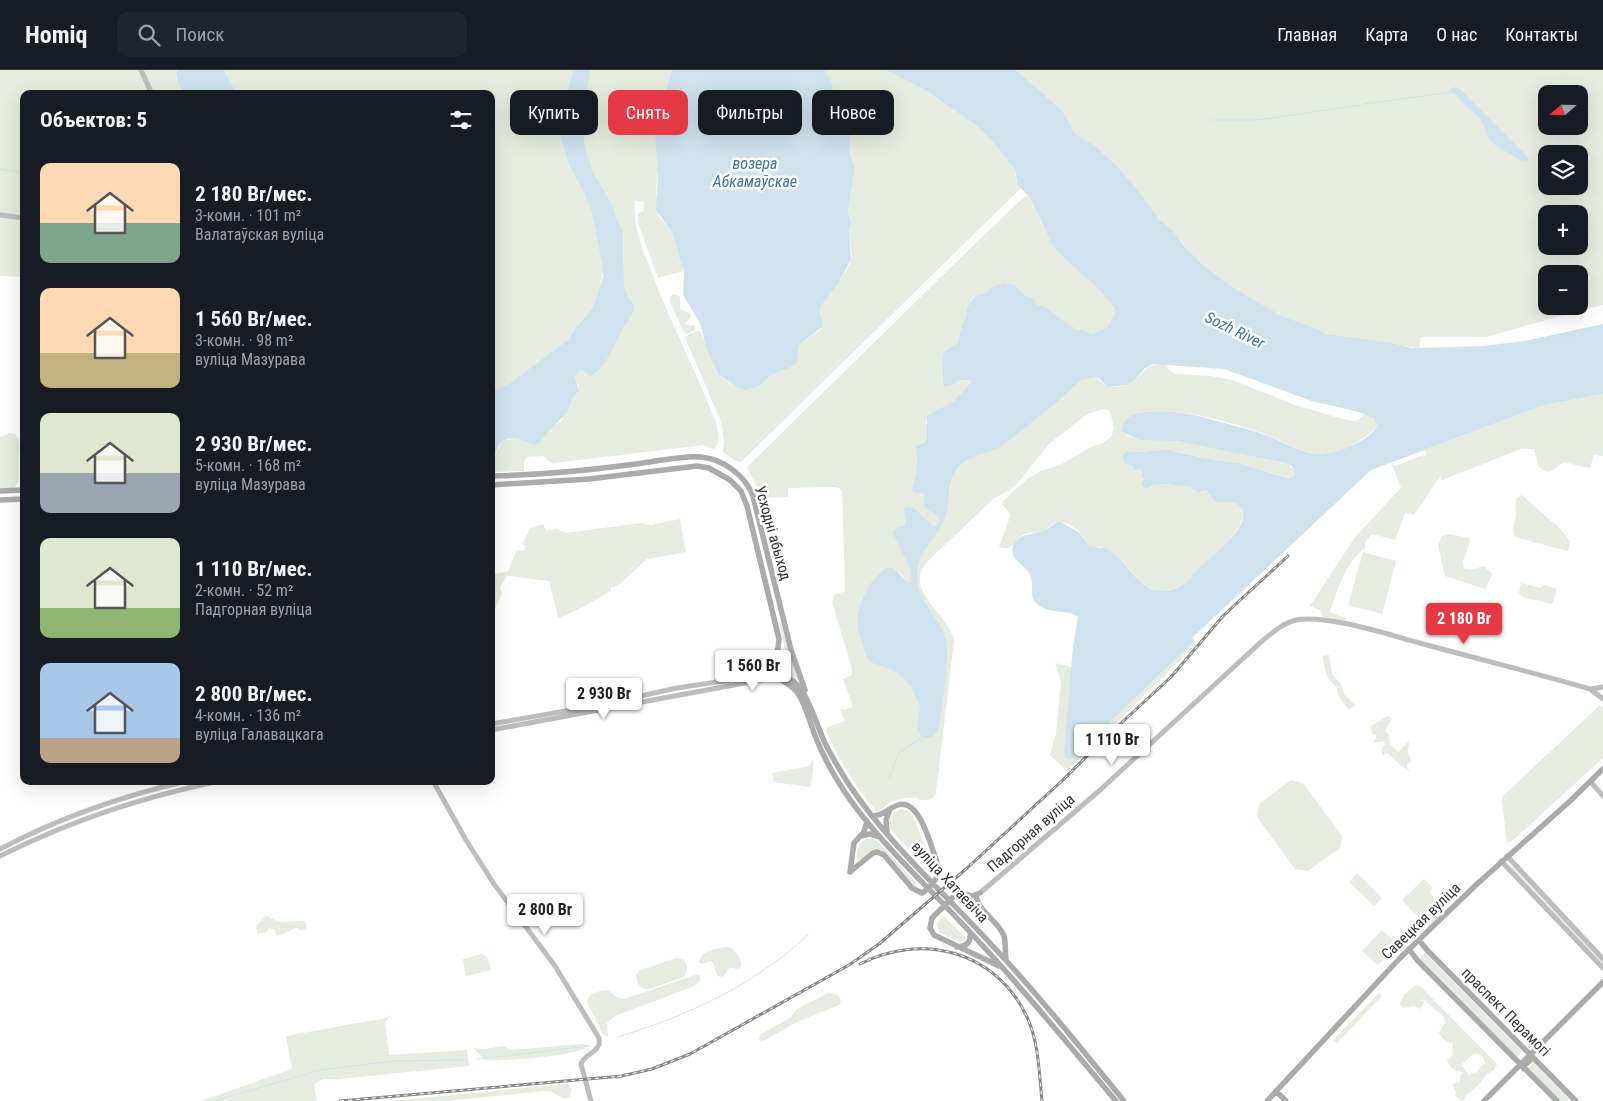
<!DOCTYPE html>
<html lang="ru">
<meta charset="utf-8">
<style>
:root{--surface:#171b24;--page:#20242c;--text:#f1f3f6;--muted:#9ea1a6;--line:#363941;--accent:#e63946}
body{margin:0;font-family:"Roboto Condensed",sans-serif;background:var(--page);color:var(--text);height:100vh;display:flex;flex-direction:column;font-size:19px;white-space:nowrap}
*{box-sizing:border-box;margin:0}
p{font-size:16px;color:var(--muted)}
.icon{flex:none;width:28px;height:28px;fill:none;stroke:currentColor;stroke-width:2;stroke-linecap:round;stroke-linejoin:round}
.map{position:relative;flex:1;overflow:hidden}
.panel{position:absolute;left:20px;top:20px;width:475px;height:695px;display:flex;flex-direction:column;background:var(--surface);border-radius:10px;box-shadow:0 5px 20px #0002}
.panel>*{flex:none}
.hud{position:absolute;left:510px;top:20px;width:475px;height:45px;display:flex;gap:10px}
.needle{width:32px;rotate:250deg}
.tools{position:absolute;left:1538px;top:15px;display:grid;gap:10px}
.tools a{display:grid;place-items:center;width:50px;height:50px;border-radius:10px;background:var(--surface);box-shadow:0 5px 20px #0002;font-size:25px}
.price{position:absolute;translate:-50% -42px;padding:0 11px;border-radius:5px;background:#fff;color:#222;font-size:16px;line-height:32px;filter:drop-shadow(0 1px 2px #0008)}
.price::after{content:'';position:absolute;left:50%;top:30px;width:15px;height:11px;margin-left:-8px;background:inherit;clip-path:polygon(0 0,100% 0,50% 100%)}
.price.current{background:var(--accent);color:#fff}
ul{padding:0;list-style:none}
li{display:flex;align-items:center;gap:15px;height:125px;padding:0 20px}
li span{display:grid;place-items:center;flex:none;width:140px;height:100px;border-radius:10px;color:#555}
li>.icon{margin-inline-start:auto}
span .icon{width:60px;height:60px;fill:#fffc;stroke-width:1}
li b{font-size:21px}
h2{display:flex;justify-content:space-between;align-items:center;height:60px;padding:0 20px;font-size:21px}
.chip{padding:0 18px;border-radius:10px;background:var(--surface);box-shadow:0 5px 20px #0002;font-size:18px;line-height:45px}
.chip.current{background:var(--accent);color:#fff}
header{display:flex;align-items:center;gap:30px;box-sizing:border-box;height:70px;padding:0 25px;background:var(--surface);border-bottom:1px solid var(--line)}
header strong{font-size:24px}
nav{display:flex;gap:28px;margin-inline-start:auto;font-size:18px}
.search{width:350px;height:45px;background:var(--page);display:flex;align-items:center;gap:12px;box-sizing:border-box;padding:0 18px;border-radius:10px;color:var(--muted);font-size:19px}
.map>svg:first-child{display:block}
.green{fill:#e6ecdf;fill-rule:evenodd}
.water{fill:#cfe2ee}
.lines{fill:none;stroke-linecap:round;stroke-linejoin:round}
.stream{stroke:#cfe2ee;stroke-width:1}
.secondary{stroke:#bdbdbd;stroke-width:5}
.primary{stroke:#ababab;stroke-width:5.5}
.rail-casing{stroke:#888;stroke-width:3}
.rail{stroke:#fff;stroke-width:1;stroke-dasharray:4;stroke-linecap:butt}
.labels{text-anchor:middle;dominant-baseline:central;stroke-width:5;stroke-linejoin:round;paint-order:stroke}
.street-label{font-size:15px;fill:#333;stroke:#fff}
.water-label{font-size:16px;font-style:italic;fill:#3f7597;stroke:#fff}
</style>
<header>
<strong>Homiq</strong>
<div class="search"><svg class="icon" aria-label="search" viewBox="0 0 24 24"><circle cx="10" cy="10" r="6"/><path d="M15 15l6 6"/></svg>Поиск</div>
<nav><a>Главная</a><a>Карта</a><a>О нас</a><a>Контакты</a></nav>
</header>
<div class="map">
<svg width="1603" height="1031" viewBox="0 0 1603 1031">
<rect width="100%" height="100%" fill="#fff"/>
<path class="green" d="M0 0H178L176 8 184 24H24V207L0 206Z
M224 0H573L561 47 560 65 569 95 584 123 592 143 603 198 601 212 592 239 578 254 569 269 510 313 491 322V24H237Z
M591 0H672L661 34 655 70 658 100 656 118 659 146 673 164 680 191 684 201 658 208 638 153V143L643 142 644 132 635 130C632 158 644 183 654 208 672 256 696 302 715 350 718 359 721 371 715 379L703 375 696 376 553 393 548 391 544 386 528 387 524 391V401L491 402V387L496 383 502 372C512 366 523 369 533 375L539 373 548 361 562 350 579 317 575 309 576 304 582 300 588 305H595L604 292 623 256 634 241 631 230 626 222 624 213 623 160 617 151 612 134 593 102 585 78 584 60 586 26Z
M825 0H886L925 20 977 56 990 69 1015 99 1016 111 1021 118 741 392 736 391 723 382 724 369 721 352 685 267 696 261 701 262 716 301 724 309 737 317 763 313 771 305 787 299 797 291 796 283 798 276 820 260 823 252 820 244 821 236 838 214 849 195 852 186 849 161 851 150 848 140 855 98 850 83V65L835 29 832 14Z
M1016 0H1603V235L1585 239 1486 267H1421L1419 278 1329 265 1279 245 1271 239 1257 232 1225 212 1194 187 1177 166 1159 149 1137 119 1116 95 1094 75 1075 64 1063 41ZM1546 24H1579V56H1546ZM1546 84H1579V116H1546ZM1546 144H1579V176H1546ZM1546 204H1579V236H1546Z
M1028 125C1040 147 1046 171 1064 188 1077 200 1115 227 1115 244L1106 258 1092 264 1084 260 1080 261 1067 254 1046 237 1036 234 1030 227 1024 225 1017 217 1006 213 997 214 987 222 974 226C968 235 969 241 965 250 962 257 958 265 957 273 954 276 949 277 946 280 942 284 942 308 943 314L969 310 971 312 954 331 926 351C930 369 930 367 916 376L917 396 912 420 915 423H923V432L937 446 939 452 942 453 946 444 953 405 961 395 974 386 992 381 1005 374 1060 330 1081 310 1091 306 1097 308 1107 317C1113 317 1122 317 1128 314 1147 306 1139 293 1166 294L1169 300 1176 304 1211 306 1232 310 1295 335 1339 348 1353 351 1358 350 1365 344C1386 352 1376 358 1364 368 1352 377 1332 386 1318 384 1301 382 1283 371 1267 365 1232 352 1182 338 1145 342 1133 343 1121 348 1122 362 1133 372 1149 369 1163 370 1204 373 1247 385 1288 394L1295 401 1294 406 1290 408 1235 393 1204 388 1180 382 1160 380 1140 382 1128 381 1122 387 1123 391 1132 396 1135 401 1139 399 1142 401 1141 403 1144 409 1141 414 1146 419 1153 415 1164 414 1188 416 1201 423 1206 420 1216 432C1225 434 1230 429 1238 435 1258 451 1211 487 1200 497 1193 503 1189 511 1181 515 1173 520 1164 523 1155 520 1141 516 1133 502 1123 492 1117 486 1108 482 1101 477L1094 478 1089 476C1086 473 1085 470 1083 466 1080 460 1063 450 1057 452 1052 453 1049 458 1044 460 1036 463 1028 462 1021 466 1013 472 1012 482 999 477L1010 447V443L1002 434 1003 431 1026 410 1041 401 1060 395 1091 377 1103 373 1111 367 1114 359 1111 345 1109 340 1104 339 1087 344 1049 374 1016 415 1008 421 993 429 927 492C902 521 950 544 954 571L936 723C933 731 927 730 920 730L918 728C909 727 899 728 890 732 885 735 884 741 877 741 858 721 837 687 826 660L828 657 845 651 840 639 845 640 853 637 843 609 852 605V599L832 532 835 525 845 521 842 421 839 418 834 417 788 418V427L762 428 747 397 983 166 1022 129ZM894 498 902 505 911 518 861 530 865 522 881 502Z
M674 224 680 227V239L690 243 691 247 685 253 687 255 695 256V260L687 264 684 262 670 232V227Z
M1603 324V386L1594 385 1590 398 1563 392 1552 401 1547 402 1539 397 1534 379H1521L1442 410 1440 406 1414 445 1405 443 1395 470 1372 464 1365 472V478C1347 490 1336 522 1330 542L1346 548V551L1323 547 1320 540 1310 536 1355 467 1401 418 1391 392 1395 396 1426 384 1425 380 1545 335Z
M9 363 15 364 19 369V411L14 418 0 419V367Z
M1522 425 1552 452 1556 454 1570 471 1568 481 1515 467C1512 459 1514 454 1516 445 1516 439 1515 435 1517 428Z
M680 449 686 482 647 489 620 514 611 518V521L575 541 558 548 549 511 507 506 500 517 502 523 491 547V505L508 501 517 480 524 481 525 476 522 474 531 458 543 454 546 461 557 459 566 463 641 453 651 455Z
M1449 464 1469 468 1470 471 1463 492 1464 498 1470 500 1484 496 1492 504 1486 519 1445 506 1438 475 1443 465Z
M1363 482 1396 491 1382 544 1348 535Z
M1521 513 1541 518 1544 515 1557 519 1552 534 1523 527 1519 523Z
M778 546 798 603 797 607 795 608 780 601 784 576Z
M1195 571 1197 574 1067 701 1050 685 1056 664 1061 611 1055 593 1072 597 1064 682 1066 689 1070 690Z
M1329 585 1332 604 1341 614 1344 624 1355 635 1349 640 1338 625 1337 618 1327 607 1322 586Z
M1600 635 1603 638V688L1511 772 1507 773 1502 731 1503 726Z
M1388 646 1392 649 1385 661 1389 665 1390 674 1398 682 1409 671 1408 681 1411 691 1407 695V698L1412 703 1400 695 1388 683 1383 685 1381 681 1385 674 1383 671 1373 673 1377 665 1372 664 1371 656Z
M814 689 811 716 808 717 774 712 772 703 809 696Z
M1291 710 1303 713 1342 766 1340 778 1308 801 1295 799 1257 747 1259 734Z
M902 739 909 741 913 747 933 795V800L931 803 891 760C888 750 891 741 902 739Z
M866 769H874L880 773 915 812V817L881 780H876L862 791 857 790C856 782 858 772 866 769Z
M1512 796 1603 891V895L1510 798Z
M1357 803 1382 828 1374 836 1349 812Z
M1424 809 1433 818 1429 822 1446 840 1428 857 1402 830Z
M266 846 279 852 305 851 307 859 299 860 298 858C290 859 285 864 277 866L274 859 269 858 267 862 258 864 256 856Z
M943 846 966 868 965 871 961 873 939 862 937 853Z
M1382 860 1394 871 1396 878 1378 895 1362 881Z
M729 877C736 879 741 889 741 896L739 899 730 898 723 906 720 907 717 905 713 892 710 891 702 894 699 892C703 879 717 878 729 877Z
M1425 883 1522 981 1516 988 1419 889Z
M482 884 488 888 491 900 466 906 463 889Z
M676 888 683 889C688 896 688 899 684 907L646 920 638 914 636 905 639 901Z
M695 905H699L701 910 694 916 615 946 607 953 608 967 603 964 587 932 589 926C616 912 607 928 624 929Z
M1415 915 1421 917 1497 994 1494 1000C1483 1005 1477 1020 1467 1024L1464 1030 1461 1031 1455 1025 1456 1023 1453 1015 1455 1013 1460 1012V1007L1463 1002C1456 1002 1449 998 1447 990L1452 986 1453 973C1446 972 1441 968 1439 962L1445 953 1444 947 1423 929 1421 931 1424 932 1420 939 1414 936 1403 938 1400 934 1404 925ZM1475 983 1482 986 1486 993 1480 997 1476 1003 1469 1005 1461 995Z
M828 923 838 925 841 930 839 935 795 953 763 971 759 970 760 965 790 948 797 939Z
M1379 923 1382 926 1337 973 1333 970Z
M391 945 385 953 389 985 467 980 469 996 338 1009H323L314 1014 317 1031H201L292 999 286 966 386 948Z
M582 974 589 975C580 987 502 991 485 990L473 978 484 979 504 976 510 980Z
M1534 992 1573 1031H1560L1527 999Z
M564 1014 569 1015 571 1019 570 1027 564 1029 552 1022 546 1021 446 1031H392Z"/>
<path class="water" d="M178 0H224L237 24H184C181 16 173 8 178 0Z
M573 0H591L586 26 584 60 585 78 593 102 612 134 617 150 623 160 624 213 626 222 633 234 634 241C631 247 626 252 623 258 616 269 603 306 589 306L582 300 576 304 575 309 579 320 573 328 567 343 548 362 539 373 533 375C522 369 505 363 498 377 496 382 496 384 491 387V322L510 313 569 269 576 257 592 239 603 207 602 194 592 143 584 123 569 95 560 65 561 47Z
M672 0H825L832 14 835 29 850 65V83L855 98 848 140 851 152 849 161 851 189 838 214 821 236 820 244 823 252 822 257 798 276 797 293 787 299 771 305 761 315 746 320 737 317 718 304 707 280 700 253 683 225 684 200 680 191 673 164 656 140 658 104 655 70 661 34Z
M886 0H1016L1063 41 1075 64 1094 75 1116 95 1137 119 1159 149 1174 162 1185 177 1201 193 1225 212 1257 232 1271 239 1279 245 1317 259 1326 264 1391 273 1412 278 1483 276 1525 271 1603 254V324L1545 335 1371 400 1192 568 1195 571 1070 690 1065 688 1064 682 1073 576 1078 547C1070 540 1054 543 1043 538 1024 528 1037 517 1029 503 1025 496 1017 493 1013 485 1009 462 1034 466 1047 459 1051 457 1053 454 1057 452H1061L1080 463 1089 476C1096 479 1103 476 1110 481 1128 492 1138 519 1160 521 1168 522 1175 519 1182 515 1189 511 1192 504 1198 499 1208 488 1260 452 1238 435 1230 429 1225 434 1216 432L1206 420 1199 423 1190 417 1166 414 1153 415 1146 419 1141 414 1144 409 1141 405 1142 401 1139 399 1135 401 1132 396 1124 393 1122 387 1124 383 1128 381 1140 382 1160 380H1169L1204 388 1241 394 1288 408 1293 407 1295 404 1292 396 1285 393 1177 371 1140 370 1126 364 1122 362C1121 348 1133 343 1145 342 1174 339 1200 346 1228 354 1241 357 1255 361 1268 366 1284 372 1302 383 1318 384 1334 386 1372 370 1377 355L1374 348 1359 342 1312 331 1224 299 1153 294 1145 298 1134 311 1126 315 1107 317 1100 309 1095 307 1081 310 1060 330 1005 374C990 385 976 382 961 395 947 407 951 428 946 445 940 465 918 480 917 502 914 530 939 545 946 570 950 586 942 639 939 657 937 665 930 670 922 667L917 659 920 636 911 617 904 608 892 600 870 592 866 585 858 560V545L863 526 870 514 881 502 886 498H894L908 513H911L912 511 911 501 893 463 895 459 906 454 904 439 907 437 914 438 933 456H936L939 452 937 446 924 436 923 423H915L912 420 917 396 916 376 924 372 927 368V346L954 331 971 312 969 310C961 310 956 312 949 316H944C942 310 942 288 944 283 946 278 953 277 957 273L962 255 966 247 967 238 975 226 987 222 995 215 1004 213 1015 215 1024 225 1034 228 1036 234 1046 237 1062 250 1078 260H1084L1092 264 1106 258 1115 244 1114 238 1101 221 1064 188 1052 175 1030 128 1017 114 1015 99 990 69 977 56 925 20Z
M1454 17 1460 19 1526 85 1528 88 1527 91 1520 90 1495 75 1490 70 1481 50 1468 37 1463 34 1458 26 1451 22V19Z"/>
<g class="lines">
<path class="stream" d="M1364 34 1452 22
M1211 50H1258L1361 35
M0 99 24 103
M15 378H21
M925 450 929 439
M910 513 912 502
M889 708 899 683 922 667
M618 967C689 945 753 916 808 865
M477 989 589 976
M215 1031 320 1000 394 991 466 990"/>
<path class="secondary" d="M141 0 152 24
M0 145 24 148
M1591 619 1603 617
M491 654 594 636 677 618 775 603
M491 660 766 609H779
M433 711 466 770 494 814 555 896 599 968C602 983 585 982 581 994L591 1031
M1591 712 1603 726
M0 779C59 748 122 726 187 711
M0 786C73 750 139 728 219 711
M1507 786 1603 889
M1501 791 1603 898
M980 823 1099 721 1261 572C1272 563 1283 553 1296 550 1325 544 1387 564 1416 572 1474 588 1532 602 1590 619L1603 629"/>
<path class="primary" d="M491 406C537 405 583 401 628 395 649 393 682 385 701 387 723 389 745 405 753 426L791 580 805 620
M491 415 589 409 697 396 709 398 730 410 741 421 747 436 779 569 775 603
M0 421 24 420
M0 430 24 429
M775 603C809 608 813 652 827 677 834 690 842 704 850 716 889 774 942 821 989 872 1037 923 1080 977 1124 1031
M775 603C781 613 793 614 799 625 807 638 810 654 816 668 823 686 833 704 844 721 879 773 928 816 970 862 1021 916 1068 974 1116 1031
M759 604 767 596 777 583
M887 762 886 750 890 739
M860 766 870 764 880 767
M850 802 873 783 877 782 884 785 912 818 922 823 924 822C934 812 941 807 937 792 931 777 920 728 898 735 888 738 883 746 873 746
M850 802 854 773 864 762 867 751
M980 823 972 826 963 823 955 825 932 848 930 858 934 865 999 896
M976 826C979 843 998 850 1004 866 1006 873 1005 882 1006 890
M1419 870 1427 880 1576 1031
M957 877C968 876 971 872 970 862
M1409 879 1417 890 1557 1031
M1524 999V996L1531 989H1535
M1276 1021 1286 1031
M1267 1031 1400 888 1477 814 1569 732 1603 699
M1484 1031 1603 912"/>
<g class="rail-casing">
<path id="rail" d="M860 894C922 862 995 881 1026 945 1039 971 1039 1003 1042 1031
M617 1007 652 999 690 984 849 895 879 874 966 799 1064 709 1104 669 1171 607 1224 545 1288 486
M340 1031 622 1006"/>
</g>
<use href="#rail" class="rail"/>
</g>
<g class="labels">
<g class="street-label">
<text transform="translate(773 463) rotate(74)">Усходні абыход</text>
<text transform="translate(1031 763) rotate(-41)">Падгорная вуліца</text>
<text transform="translate(950 812) rotate(47)">вуліца Хатаевіча</text>
<text transform="translate(1421 851) rotate(-44)">Савецкая вуліца</text>
<text transform="translate(1506 942) rotate(45)">праспект Перамогі</text>
</g>
<g class="water-label">
<text x="755" y="93">возера<tspan x="755" dy="18">Абкамаўскае</tspan></text>
<text transform="translate(1235 260) rotate(26)">Sozh River</text>
</g>
</g>
</svg>
<div class="tools">
<a><svg class="needle" viewBox="-14 -14 28 28"><path d="M0-13l5 13h-10z" fill="#e53935"/><path d="M0 13l5-13h-10z" fill="#9ea1a6"/></svg></a>
<a><svg class="icon" aria-label="layers" viewBox="0 0 24 24"><path d="M12 4l9 5-9 5-9-5zM3 14l9 5 9-5"/></svg></a>
<a>+</a>
<a>−</a>
</div>
<b class="price current" style="left:1464px;top:575px">2 180 Br</b>
<b class="price" style="left:753px;top:622px">1 560 Br</b>
<b class="price" style="left:604px;top:650px">2 930 Br</b>
<b class="price" style="left:1112px;top:696px">1 110 Br</b>
<b class="price" style="left:545px;top:866px">2 800 Br</b>
<div class="hud">
<a class="chip">Купить</a>
<a class="chip current">Снять</a>
<a class="chip">Фильтры</a>
<a class="chip">Новое</a>
</div>
<section class="panel">
<h2>Объектов: 5<svg class="icon" aria-label="filters" viewBox="0 0 24 24"><path d="M4 7h16M4 17h16"/><circle cx="9" cy="7" r="2"/><circle cx="15" cy="17" r="2"/></svg></h2>
<ul>
<li><span style="background:linear-gradient(#ffd9b3 60%,#7fa58c 0)"><svg class="icon" aria-label="home" viewBox="0 0 24 24"><path d="M3 11l9-7 9 7M6 9v11h12V9"/></svg></span><div><b>2 180 Br/мес.</b><p>3-комн. · 101 m²</p><p>Валатаўская вуліца</p></div></li>
<li><span style="background:linear-gradient(#ffd9b3 65%,#c2b280 0)"><svg class="icon" aria-label="home" viewBox="0 0 24 24"><path d="M3 11l9-7 9 7M6 9v11h12V9"/></svg></span><div><b>1 560 Br/мес.</b><p>3-комн. · 98 m²</p><p>вуліца Мазурава</p></div></li>
<li><span style="background:linear-gradient(#dfe7d0 60%,#9aa5b1 0)"><svg class="icon" aria-label="home" viewBox="0 0 24 24"><path d="M3 11l9-7 9 7M6 9v11h12V9"/></svg></span><div><b>2 930 Br/мес.</b><p>5-комн. · 168 m²</p><p>вуліца Мазурава</p></div></li>
<li><span style="background:linear-gradient(#dfe7d0 70%,#8fb573 0)"><svg class="icon" aria-label="home" viewBox="0 0 24 24"><path d="M3 11l9-7 9 7M6 9v11h12V9"/></svg></span><div><b>1 110 Br/мес.</b><p>2-комн. · 52 m²</p><p>Падгорная вуліца</p></div></li>
<li><span style="background:linear-gradient(#a9c7e8 75%,#b9a48a 0)"><svg class="icon" aria-label="home" viewBox="0 0 24 24"><path d="M3 11l9-7 9 7M6 9v11h12V9"/></svg></span><div><b>2 800 Br/мес.</b><p>4-комн. · 136 m²</p><p>вуліца Галавацкага</p></div></li>
</ul>
</section>
</div>
